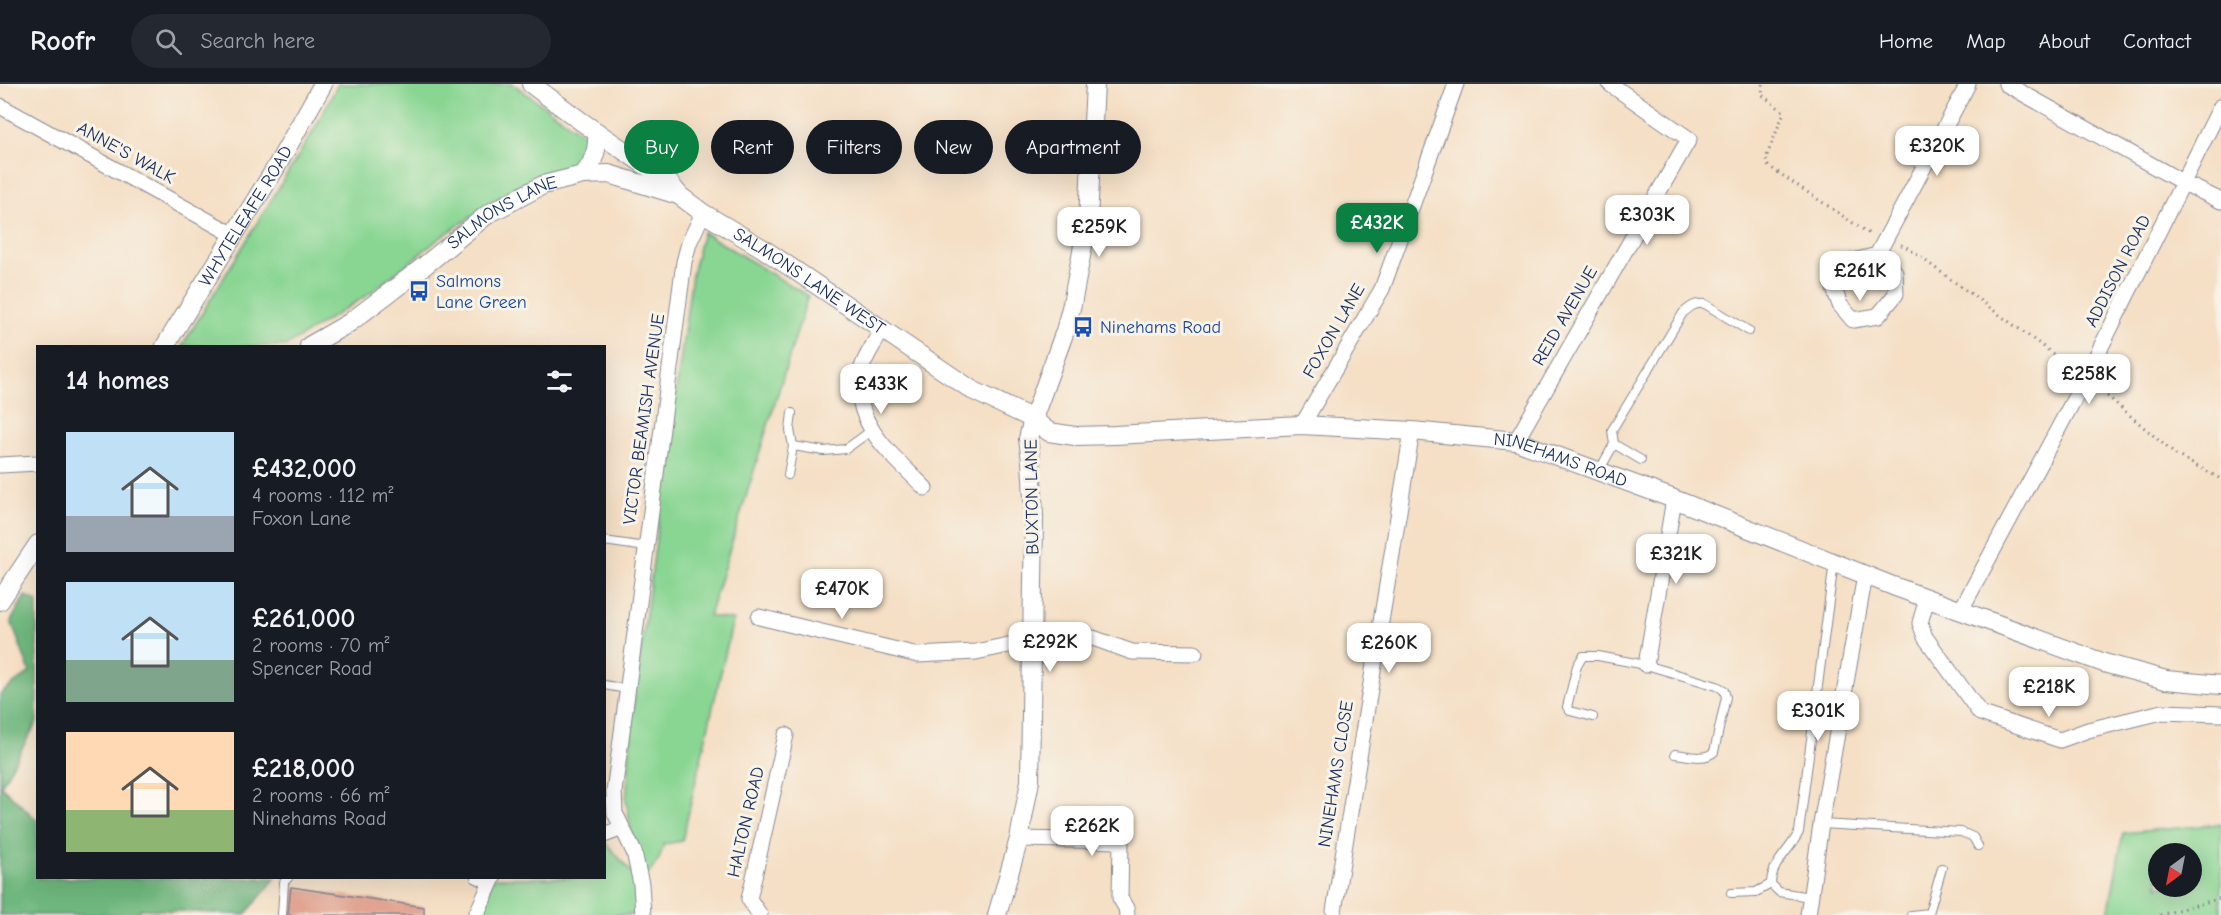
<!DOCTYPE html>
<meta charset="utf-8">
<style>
:root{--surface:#171b24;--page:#242831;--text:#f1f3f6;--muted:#9ea1a6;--line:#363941;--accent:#0b8043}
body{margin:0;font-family:"Comic Neue",sans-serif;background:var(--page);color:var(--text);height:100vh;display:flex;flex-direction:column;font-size:22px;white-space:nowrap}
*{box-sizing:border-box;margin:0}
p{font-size:20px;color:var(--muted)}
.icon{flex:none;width:33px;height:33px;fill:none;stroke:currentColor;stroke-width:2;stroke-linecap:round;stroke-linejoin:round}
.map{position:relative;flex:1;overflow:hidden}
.drawer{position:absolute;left:36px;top:261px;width:570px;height:534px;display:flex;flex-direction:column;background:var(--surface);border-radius:0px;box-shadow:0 6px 24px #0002}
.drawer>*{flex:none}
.guide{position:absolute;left:624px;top:36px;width:570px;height:54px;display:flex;gap:12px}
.needle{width:39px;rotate:212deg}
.fabs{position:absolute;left:2148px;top:759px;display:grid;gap:12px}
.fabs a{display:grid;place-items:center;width:54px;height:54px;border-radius:50%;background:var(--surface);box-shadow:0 6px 24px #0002;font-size:30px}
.price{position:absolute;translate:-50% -51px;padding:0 14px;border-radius:12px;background:#fff;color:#222;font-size:20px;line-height:39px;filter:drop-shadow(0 2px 3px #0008)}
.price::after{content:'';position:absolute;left:50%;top:36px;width:18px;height:14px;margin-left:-9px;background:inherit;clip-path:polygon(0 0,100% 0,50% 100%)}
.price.on{background:var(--accent);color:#fff}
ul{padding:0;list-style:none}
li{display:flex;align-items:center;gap:18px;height:150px;padding:0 30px}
li span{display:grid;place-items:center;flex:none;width:168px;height:120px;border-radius:0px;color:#555}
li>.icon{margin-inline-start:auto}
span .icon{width:72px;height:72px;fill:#fffc;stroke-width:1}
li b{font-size:26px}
h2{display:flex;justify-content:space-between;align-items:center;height:72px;padding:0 30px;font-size:26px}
.pill{padding:0 21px;border-radius:27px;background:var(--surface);box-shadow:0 6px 24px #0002;font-size:21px;line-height:54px}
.pill.on{background:var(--accent);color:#fff}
header{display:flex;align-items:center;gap:36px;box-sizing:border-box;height:84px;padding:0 30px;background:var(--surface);border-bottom:2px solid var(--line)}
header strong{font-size:28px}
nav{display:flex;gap:33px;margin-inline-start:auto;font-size:21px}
.search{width:420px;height:54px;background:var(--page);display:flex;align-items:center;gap:15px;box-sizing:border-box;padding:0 21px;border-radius:33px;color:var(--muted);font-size:22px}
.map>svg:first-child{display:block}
.green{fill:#89d693;stroke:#528278;stroke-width:1.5;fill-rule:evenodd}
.forest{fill:#6eb77d;stroke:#44736e;stroke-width:1.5}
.building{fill:#e3a593}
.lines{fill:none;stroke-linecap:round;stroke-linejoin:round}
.service-casing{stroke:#888792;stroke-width:10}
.minor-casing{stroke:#888792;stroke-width:17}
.tertiary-casing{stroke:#888792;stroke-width:20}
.path{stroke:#888792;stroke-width:3;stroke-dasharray:1.5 4.5;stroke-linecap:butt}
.service{stroke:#fff;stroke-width:8}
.minor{stroke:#fff;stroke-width:15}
.tertiary{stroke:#fff;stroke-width:18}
.labels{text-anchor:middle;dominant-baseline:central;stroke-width:6;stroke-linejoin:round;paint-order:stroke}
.street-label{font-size:18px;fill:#1b2f5e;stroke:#f7f3e8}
.transit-label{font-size:18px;fill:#164399;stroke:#f7f3e8;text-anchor:start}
</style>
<header>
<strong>Roofr</strong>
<div class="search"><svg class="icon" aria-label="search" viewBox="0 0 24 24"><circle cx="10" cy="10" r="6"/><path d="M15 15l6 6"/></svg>Search here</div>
<nav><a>Home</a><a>Map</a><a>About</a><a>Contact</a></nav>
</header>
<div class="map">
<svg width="2221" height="831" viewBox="0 0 2221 831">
<rect width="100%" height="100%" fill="#f7f3e8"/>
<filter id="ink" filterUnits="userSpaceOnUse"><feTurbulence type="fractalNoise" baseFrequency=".0167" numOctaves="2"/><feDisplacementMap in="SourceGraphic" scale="12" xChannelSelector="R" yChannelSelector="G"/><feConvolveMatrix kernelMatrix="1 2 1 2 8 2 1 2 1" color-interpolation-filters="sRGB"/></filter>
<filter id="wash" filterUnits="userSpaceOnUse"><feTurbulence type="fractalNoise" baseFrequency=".008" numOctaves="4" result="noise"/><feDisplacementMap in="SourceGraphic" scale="24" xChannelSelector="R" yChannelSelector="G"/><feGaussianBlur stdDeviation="1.35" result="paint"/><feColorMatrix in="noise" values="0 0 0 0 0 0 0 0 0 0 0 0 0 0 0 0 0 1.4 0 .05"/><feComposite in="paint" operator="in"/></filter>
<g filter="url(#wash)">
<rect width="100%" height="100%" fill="#f5dfc5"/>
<path class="green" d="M338 0H513L583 50 588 61 582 73 567 85 521 100 444 151 366 212 286 262H182L314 46Z
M703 148 808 212 709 532 733 536 682 757 664 760 659 775 641 800 643 831H476L493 794H604L605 758 640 798 626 716 633 626 692 190Z
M2221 740V831H2108L2123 749ZM2158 770H2192V802H2158Z"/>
<path class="forest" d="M25 512 37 517V638L1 702 37 736 38 794H276L245 831 140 825 139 831H0V610L30 588 11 537Z"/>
<g id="blocks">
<path class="building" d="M291 803 424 823V831H288Z"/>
</g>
</g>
<g filter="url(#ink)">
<use href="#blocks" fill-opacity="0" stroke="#888792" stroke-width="1.5"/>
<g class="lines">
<g class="service-casing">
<path id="service" d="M1614 360 1641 376
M793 362 824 367 846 365 872 346
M1599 387 1614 360 1612 346 1683 229C1691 222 1695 219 1705 220L1749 247
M788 391 793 362 790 346 792 329
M604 457 646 463
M604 601 627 605
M1593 633 1570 627 1567 623 1577 582 1583 572H1598L1646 581 1717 602 1724 606 1726 613 1714 668C1704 677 1687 671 1675 670
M1821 740 1961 748 1973 753 1978 762
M475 794 489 801
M1731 809 1756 808 1771 800
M1810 813 1779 808 1771 800C1771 779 1790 767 1799 748L1834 478
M282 831 284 798 288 794
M1911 831 1929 829 1942 784"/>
</g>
<g class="minor-casing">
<path id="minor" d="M2006 0 2184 99 2221 117
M0 22 234 151
M1877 171 1895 188 1896 210 1878 232 1853 236 1840 221 1833 202 1850 178 1877 171 1968 0
M882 245C876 258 864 273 861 287 850 340 892 370 925 404
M1302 341 1382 205 1456 0
M1516 357 1689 55 1610 0
M0 381 38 379
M1927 514 1920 539 1925 553 1980 629 2060 656 2088 646 2162 628 2221 630
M1961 526 2086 293 2221 22
M759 533 918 571 976 568 1032 556 1093 554 1132 568 1195 569
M1646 581 1674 415
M604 751 622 744
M1019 755 1121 757 1120 814 1126 824 1127 831
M1334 827 1412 347
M476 831 493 794
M643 831 641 800 634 768 615 729 614 708 684 178 689 159 703 129
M760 831 749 815 786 651
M1808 831 1821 740 1865 491"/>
</g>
<g class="tertiary-casing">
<g id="tertiary">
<path id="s1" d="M531 0 582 38 667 96 680 112 703 129 762 164 972 306 1033 335 1049 348 1075 352 1115 351 1302 341 1412 347 1516 357 1674 415 1893 502 2104 579 2166 596 2221 601"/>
<path d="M583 91C594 78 598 66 597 48"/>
<path id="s2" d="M165 262 275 85 323 0"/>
<path id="s3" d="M309 262 349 239 418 187 488 130 543 101 583 91 609 90 678 111"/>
<path d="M0 517 38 460"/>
<path d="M997 831 1019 755 1030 697 1034 432 1031 376 1028 355 1033 335 1065 247 1072 220 1088 135 1095 0"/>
</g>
</g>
<path class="path" d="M1763 0 1762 11 1784 28 1766 74 1767 81 1871 151
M1901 161 1905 162 2074 285
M2098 304 2176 371 2221 395
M2160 831 2221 814"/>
<use href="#service" class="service"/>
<use href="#minor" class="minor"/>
<use href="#tertiary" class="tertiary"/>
</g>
</g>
<defs>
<g id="bus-bare" transform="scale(1.62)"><path d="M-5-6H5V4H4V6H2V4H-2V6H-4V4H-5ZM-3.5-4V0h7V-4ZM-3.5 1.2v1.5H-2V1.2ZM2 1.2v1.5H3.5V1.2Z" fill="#1a4fb4" stroke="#f7f3e8" stroke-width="2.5" paint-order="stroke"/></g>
</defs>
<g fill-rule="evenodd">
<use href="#bus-bare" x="419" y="207"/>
<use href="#bus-bare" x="1083" y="243"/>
</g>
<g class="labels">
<g class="street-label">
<text transform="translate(126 69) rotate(29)">ANNE'S WALK</text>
<text stroke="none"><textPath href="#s3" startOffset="236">SALMONS LANE</textPath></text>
<text stroke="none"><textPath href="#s2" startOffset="153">WHYTELEAFE ROAD</textPath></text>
<text transform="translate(2118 187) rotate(-63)">ADDISON ROAD</text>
<text stroke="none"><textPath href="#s1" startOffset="342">SALMONS LANE WEST</textPath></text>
<text transform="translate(1565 232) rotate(-60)">REID AVENUE</text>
<text transform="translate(1334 247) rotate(-60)">FOXON LANE</text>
<text transform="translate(644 335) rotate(-82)">VICTOR BEAMISH AVENUE</text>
<text stroke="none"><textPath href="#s1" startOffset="1142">NINEHAMS ROAD</textPath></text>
<text transform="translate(1032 413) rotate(-91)">BUXTON LANE</text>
<text transform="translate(1336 690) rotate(-81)">NINEHAMS CLOSE</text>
<text transform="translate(746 738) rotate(-77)">HALTON ROAD</text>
</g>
<g class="transit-label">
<text x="436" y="197">Salmons<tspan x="436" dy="21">Lane Green</tspan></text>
<text x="1100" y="243">Ninehams Road</text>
</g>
</g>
</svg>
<div class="fabs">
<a><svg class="needle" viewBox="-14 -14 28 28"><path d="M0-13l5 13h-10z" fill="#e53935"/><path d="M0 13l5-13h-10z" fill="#9ea1a6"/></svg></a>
</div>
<b class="price" style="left:1937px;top:93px">£320K</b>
<b class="price" style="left:1647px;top:162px">£303K</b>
<b class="price on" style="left:1377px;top:170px">£432K</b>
<b class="price" style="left:1099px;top:174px">£259K</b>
<b class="price" style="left:1860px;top:218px">£261K</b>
<b class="price" style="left:2089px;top:321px">£258K</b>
<b class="price" style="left:881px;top:331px">£433K</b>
<b class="price" style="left:1676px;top:501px">£321K</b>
<b class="price" style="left:842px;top:536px">£470K</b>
<b class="price" style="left:1050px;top:589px">£292K</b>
<b class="price" style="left:1389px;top:590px">£260K</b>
<b class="price" style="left:2049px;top:634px">£218K</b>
<b class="price" style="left:1818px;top:658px">£301K</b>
<b class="price" style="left:1092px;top:773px">£262K</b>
<div class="guide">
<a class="pill on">Buy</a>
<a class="pill">Rent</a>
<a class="pill">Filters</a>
<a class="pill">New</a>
<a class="pill">Apartment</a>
</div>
<section class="drawer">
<h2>14 homes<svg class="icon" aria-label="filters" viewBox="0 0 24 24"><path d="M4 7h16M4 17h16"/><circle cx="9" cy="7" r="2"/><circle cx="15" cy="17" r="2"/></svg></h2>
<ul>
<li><span style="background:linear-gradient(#bfe0f5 70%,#9aa5b1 0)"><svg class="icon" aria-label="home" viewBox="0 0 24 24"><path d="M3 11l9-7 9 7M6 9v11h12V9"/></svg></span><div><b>£432,000</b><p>4 rooms · 112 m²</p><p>Foxon Lane</p></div></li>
<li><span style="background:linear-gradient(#bfe0f5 65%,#7fa58c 0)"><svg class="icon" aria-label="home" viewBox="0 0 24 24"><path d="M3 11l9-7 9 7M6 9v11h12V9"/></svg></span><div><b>£261,000</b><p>2 rooms · 70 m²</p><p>Spencer Road</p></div></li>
<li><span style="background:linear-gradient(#ffd9b3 65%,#8fb573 0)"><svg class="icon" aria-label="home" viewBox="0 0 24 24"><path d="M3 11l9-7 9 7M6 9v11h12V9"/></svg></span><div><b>£218,000</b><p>2 rooms · 66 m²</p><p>Ninehams Road</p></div></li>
</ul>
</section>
</div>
